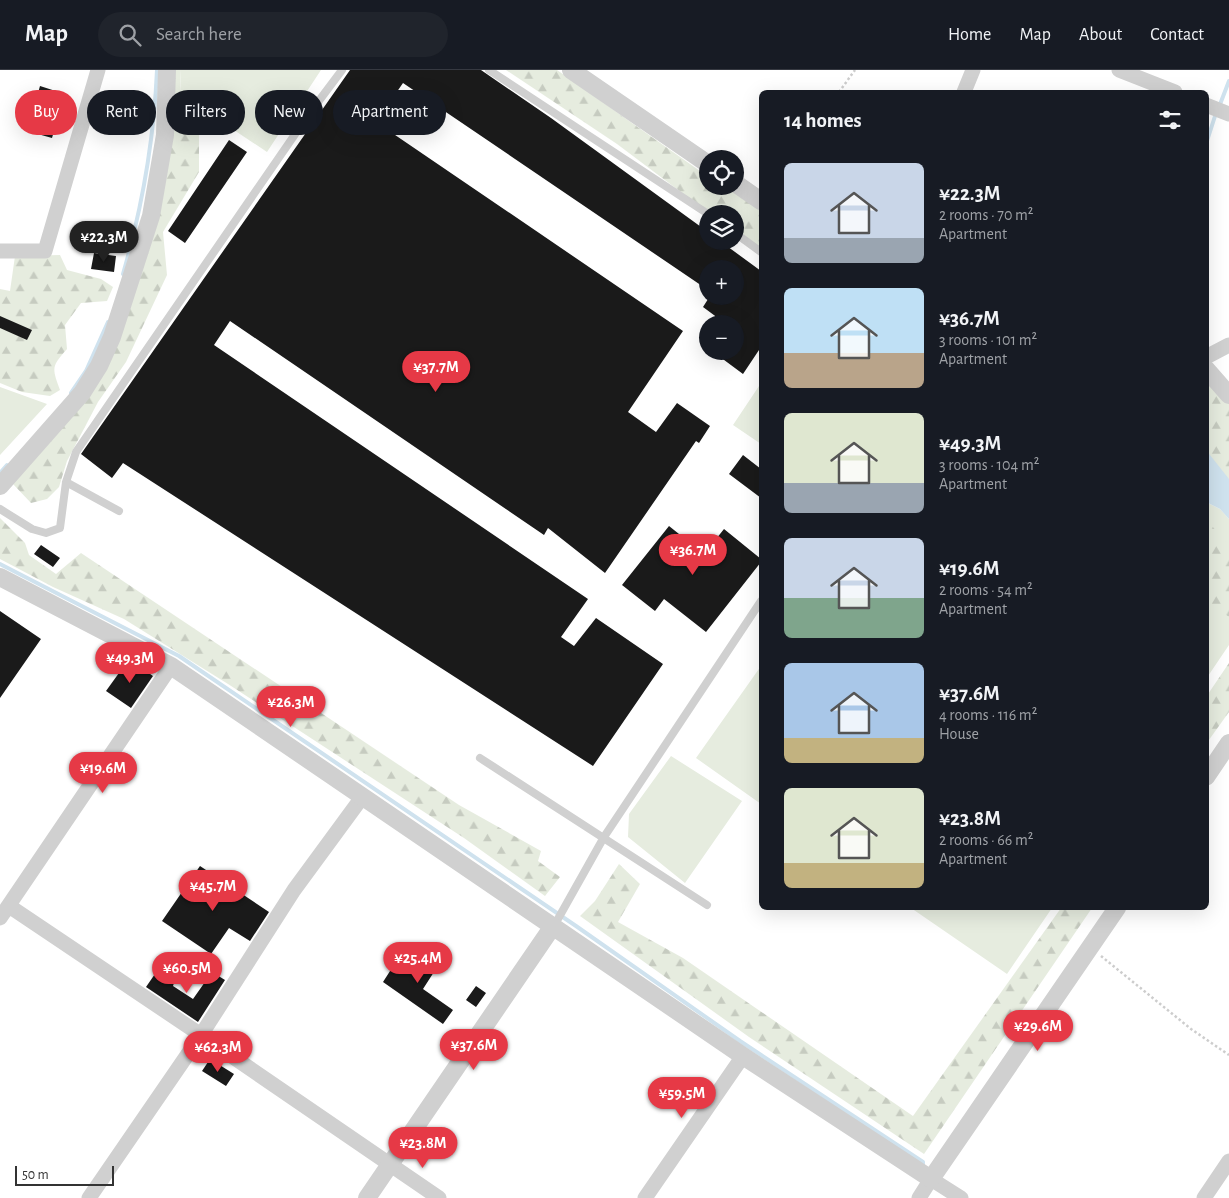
<!DOCTYPE html>
<meta charset="utf-8">
<style>
:root{--surface:#171b24;--page:#20242c;--text:#f1f3f6;--muted:#9ea1a6;--line:#363941;--accent:#e63946}
body{margin:0;font-family:"Alegreya Sans",sans-serif;background:var(--page);color:var(--text);height:100vh;display:flex;flex-direction:column;font-size:19px;white-space:nowrap}
*{box-sizing:border-box;margin:0}
p{font-size:16px;color:var(--muted)}
.icon{flex:none;width:28px;height:28px;fill:none;stroke:currentColor;stroke-width:2;stroke-linecap:round;stroke-linejoin:round}
.map{position:relative;flex:1;overflow:hidden}
.details{position:absolute;left:759px;top:20px;width:450px;height:820px;display:flex;flex-direction:column;background:var(--surface);border-radius:8px;box-shadow:0 5px 20px #0002}
.details>*{flex:none}
.top-card{position:absolute;left:15px;top:20px;width:475px;height:45px;display:flex;gap:10px}
.buttons{position:absolute;left:699px;top:80px;display:grid;gap:10px}
.buttons a{display:grid;place-items:center;width:45px;height:45px;border-radius:50%;background:var(--surface);box-shadow:0 5px 20px #0002;font-size:25px}
.scale{position:absolute;left:15px;bottom:12px;width:99px;box-sizing:border-box;padding-left:5px;border:2px solid #333;border-top:0;font-size:14px;line-height:18px;white-space:nowrap;color:#333;-webkit-text-stroke:4px #fff;paint-order:stroke}
.price{position:absolute;translate:-50% -42px;padding:0 11px;border-radius:18px;background:var(--accent);color:#fff;font-size:16px;line-height:32px;filter:drop-shadow(0 1px 2px #0008)}
.price::after{content:'';position:absolute;left:50%;top:30px;width:15px;height:11px;margin-left:-8px;background:inherit;clip-path:polygon(0 0,100% 0,50% 100%)}
.price.on{background:#222;color:#fff}
ul{padding:0;list-style:none}
li{display:flex;align-items:center;gap:15px;height:125px;padding:0 25px}
li span{display:grid;place-items:center;flex:none;width:140px;height:100px;border-radius:8px;color:#555}
li>.icon{margin-inline-start:auto}
span .icon{width:60px;height:60px;fill:#fffc;stroke-width:1}
li b{font-size:21px}
h2{display:flex;justify-content:space-between;align-items:center;height:60px;padding:0 25px;font-size:21px}
.tag{padding:0 18px;border-radius:22px;background:var(--surface);box-shadow:0 5px 20px #0002;font-size:18px;line-height:45px}
.tag.on{background:var(--accent);color:#fff}
header{display:flex;align-items:center;gap:30px;box-sizing:border-box;height:70px;padding:0 25px;background:var(--surface);border-bottom:1px solid var(--line)}
header strong{font-size:24px}
nav{display:flex;gap:28px;margin-inline-start:auto;font-size:18px}
.search{width:350px;height:45px;background:var(--page);display:flex;align-items:center;gap:12px;box-sizing:border-box;padding:0 18px;border-radius:28px;color:var(--muted);font-size:19px}
.map>svg:first-child{display:block}
.green{fill:#e6ecdf}
.forest{fill:url(#forest-firs)}
.water{fill:#cfe2ee}
.lines{fill:none;stroke-linecap:round;stroke-linejoin:round}
.stream{stroke:#cfe2ee;stroke-width:4}
.building{fill:#1a1a1a}
.path{stroke:#cdcdcd;stroke-width:2.5;stroke-dasharray:2.5 2.5;stroke-linecap:butt}
.service{stroke:#d0d0d0;stroke-width:8}
.minor{stroke:#d0d0d0;stroke-width:15}
.tertiary{stroke:#d0d0d0;stroke-width:18}
</style>
<header>
<strong>Map</strong>
<div class="search"><svg class="icon" aria-label="search" viewBox="0 0 24 24"><circle cx="10" cy="10" r="6"/><path d="M15 15l6 6"/></svg>Search here</div>
<nav><a>Home</a><a>Map</a><a>About</a><a>Contact</a></nav>
</header>
<div class="map">
<svg width="1229" height="1128" viewBox="0 0 1229 1128">
<defs>
<pattern id="forest-firs" width="22" height="20" patternUnits="userSpaceOnUse" patternTransform="scale(1.25)"><rect width="22" height="20" fill="#e6ecdf"/><path d="M5 1l3.5 6h-7zM16 11l3.5 6h-7z" fill="#c6cbc0"/></pattern>
</defs>
<rect width="100%" height="100%" fill="#fff"/>
<path class="green" d="M181 0H321L267 82 180 24Z
M761 313V374L733 355Z
M0 317 47 334 0 385Z
M1206 432 1220 439 1229 449V575L1206 609Z
M761 596V734L696 688Z
M671 686 742 731 685 813 628 767 629 744Z
M911 838H1052L1007 904Z"/>
<path class="forest" d="M164 0H181L180 20 199 37V102L163 162 167 205 126 292 98 332 67 391 59 417 47 429 31 433 13 414 86 318 151 146Z
M506 0H557L707 106 708 116H724L761 140V181L735 162V144H710L617 74Z
M60 185 67 200 101 209 113 217 107 231 81 233 65 255 67 279C51 297 52 298 60 320L50 326 22 322 0 313V219L10 221 15 186Z
M1206 308 1229 327V412L1206 383Z
M0 448 25 473 29 485 56 504 81 483 459 735 541 781 538 791 560 807 545 826 464 768 228 614 124 549 53 517 0 489Z
M1212 456 1229 476V547L1206 530V461Z
M1229 593V642L1206 674V627Z
M619 794 640 814 618 852 683 888 913 1046 1061 838H1092L924 1084 749 967 580 846 595 831Z"/>
<path class="water" d="M1206 380 1229 409V449L1220 439 1206 432Z"/>
<g class="lines">
<path class="stream" d="M1219 37 1229 11
M1206 74 1216 43
M123 204C142 138 154 69 157 0
M71 323 86 301 108 252
M0 403 7 395
M0 494 179 586 576 856 740 971 923 1092V1098"/>
</g>
<path class="building" d="M350 0H481L551 48 708 162V171H720L761 201V277L743 304 712 281H735V254H726L703 237 710 226H735V199H708V220L403 13 376 52 683 261 628 342 656 362 677 333 710 356 699 373 696 371 605 503 548 458 544 465 230 251 214 275 588 529 561 567 574 576 596 548 663 594 593 696 123 393 112 408 81 384Z
M40 16 65 24 52 68 27 61Z
M229 70 247 82 185 173 168 161Z
M94 183 116 186 114 202 91 199Z
M0 246 32 260 27 270 0 258Z
M743 385 761 399V428L729 404Z
M669 456 704 484 724 459 761 489V492L706 562 664 529 655 541 622 515Z
M41 475 60 488 53 497 34 484Z
M0 541 41 569 0 628Z
M129 589 153 606 131 638 106 621Z
M200 796 269 842 250 871 229 858 211 884 162 851Z
M419 878 441 891 423 919 453 940 443 954 383 912 399 887 409 894Z
M157 901 174 913 173 916 193 929 212 902 225 910 198 952 146 917Z
M476 916 486 923 476 937 466 930Z
M210 989 234 1004 226 1016 202 1001Z"/>
<g class="lines">
<path class="path" d="M839 22 855 0
M1101 886 1191 959 1229 985"/>
<path class="service" d="M489 0 708 144
M735 163 761 182
M66 412 119 441
M0 439 32 459 46 463 60 458 66 412 76 382 309 44 342 0
M480 688 707 835
M554 856 604 767 761 531"/>
<path class="minor" d="M1119 0 1175 22
M964 22 973 0
M1206 35 1229 44
M0 181H45L98 0
M1206 287 1229 275
M9 836 201 965 439 1128
M0 848 171 596
M89 1128 201 965 294 820 363 726
M645 1128 743 986
M919 1128 931 1109 961 1128
M1204 1128 1229 1091"/>
<path class="tertiary" d="M571 0 708 94
M735 113 761 131
M1206 299 1229 325
M0 416 82 323 99 296 112 267 151 146 165 65 167 0
M0 507 171 596 743 986 931 1109 1117 838
M1206 707 1229 673
M367 1128 553 856"/>
</g>
</svg>
<div class="buttons">
<a><svg class="icon" aria-label="locate" viewBox="0 0 24 24"><circle cx="12" cy="12" r="6"/><path d="M12 2v4M12 18v4M2 12h4M18 12h4"/></svg></a>
<a><svg class="icon" aria-label="layers" viewBox="0 0 24 24"><path d="M12 4l9 5-9 5-9-5zM3 14l9 5 9-5"/></svg></a>
<a>+</a>
<a>−</a>
</div>
<div class="scale">50 m</div>
<b class="price on" style="left:104px;top:193px">¥22.3M</b>
<b class="price" style="left:436px;top:323px">¥37.7M</b>
<b class="price" style="left:693px;top:506px">¥36.7M</b>
<b class="price" style="left:130px;top:614px">¥49.3M</b>
<b class="price" style="left:291px;top:658px">¥26.3M</b>
<b class="price" style="left:103px;top:724px">¥19.6M</b>
<b class="price" style="left:213px;top:842px">¥45.7M</b>
<b class="price" style="left:418px;top:914px">¥25.4M</b>
<b class="price" style="left:187px;top:924px">¥60.5M</b>
<b class="price" style="left:1038px;top:982px">¥29.6M</b>
<b class="price" style="left:474px;top:1001px">¥37.6M</b>
<b class="price" style="left:218px;top:1003px">¥62.3M</b>
<b class="price" style="left:682px;top:1049px">¥59.5M</b>
<b class="price" style="left:423px;top:1099px">¥23.8M</b>
<div class="top-card">
<a class="tag on">Buy</a>
<a class="tag">Rent</a>
<a class="tag">Filters</a>
<a class="tag">New</a>
<a class="tag">Apartment</a>
</div>
<section class="details">
<h2>14 homes<svg class="icon" aria-label="filters" viewBox="0 0 24 24"><path d="M4 7h16M4 17h16"/><circle cx="9" cy="7" r="2"/><circle cx="15" cy="17" r="2"/></svg></h2>
<ul>
<li><span style="background:linear-gradient(#c9d6e8 75%,#9aa5b1 0)"><svg class="icon" aria-label="home" viewBox="0 0 24 24"><path d="M3 11l9-7 9 7M6 9v11h12V9"/></svg></span><div><b>¥22.3M</b><p>2 rooms · 70 m²</p><p>Apartment</p></div></li>
<li><span style="background:linear-gradient(#bfe0f5 65%,#b9a48a 0)"><svg class="icon" aria-label="home" viewBox="0 0 24 24"><path d="M3 11l9-7 9 7M6 9v11h12V9"/></svg></span><div><b>¥36.7M</b><p>3 rooms · 101 m²</p><p>Apartment</p></div></li>
<li><span style="background:linear-gradient(#dfe7d0 70%,#9aa5b1 0)"><svg class="icon" aria-label="home" viewBox="0 0 24 24"><path d="M3 11l9-7 9 7M6 9v11h12V9"/></svg></span><div><b>¥49.3M</b><p>3 rooms · 104 m²</p><p>Apartment</p></div></li>
<li><span style="background:linear-gradient(#c9d6e8 60%,#7fa58c 0)"><svg class="icon" aria-label="home" viewBox="0 0 24 24"><path d="M3 11l9-7 9 7M6 9v11h12V9"/></svg></span><div><b>¥19.6M</b><p>2 rooms · 54 m²</p><p>Apartment</p></div></li>
<li><span style="background:linear-gradient(#a9c7e8 75%,#c2b280 0)"><svg class="icon" aria-label="home" viewBox="0 0 24 24"><path d="M3 11l9-7 9 7M6 9v11h12V9"/></svg></span><div><b>¥37.6M</b><p>4 rooms · 116 m²</p><p>House</p></div></li>
<li><span style="background:linear-gradient(#dfe7d0 75%,#c2b280 0)"><svg class="icon" aria-label="home" viewBox="0 0 24 24"><path d="M3 11l9-7 9 7M6 9v11h12V9"/></svg></span><div><b>¥23.8M</b><p>2 rooms · 66 m²</p><p>Apartment</p></div></li>
</ul>
</section>
</div>
